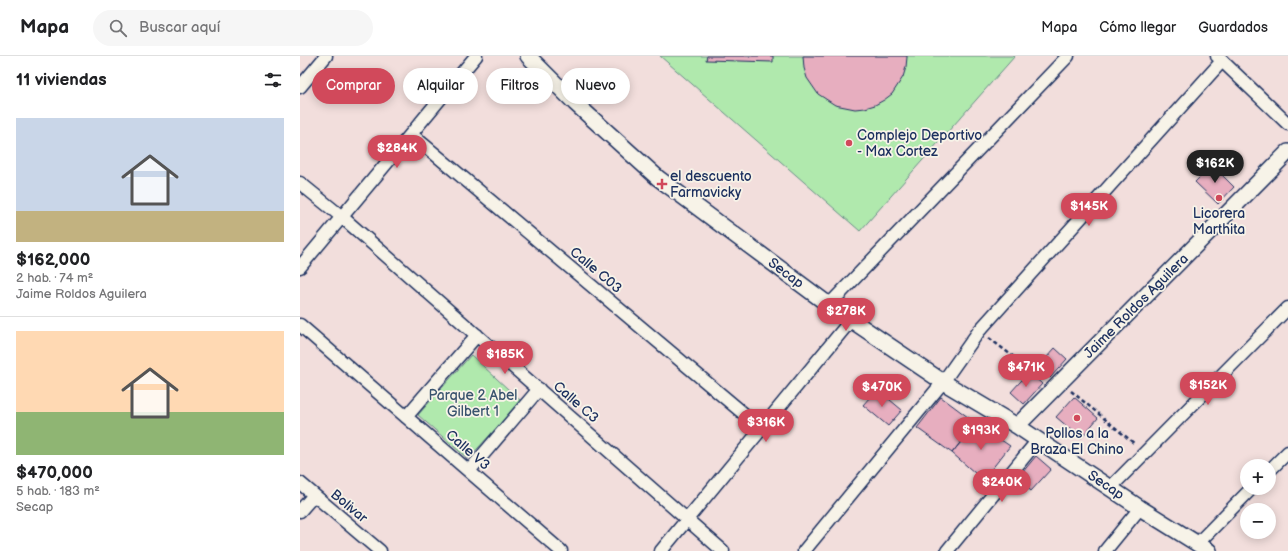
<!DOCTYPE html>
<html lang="es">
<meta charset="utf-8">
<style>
:root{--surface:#fff;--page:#f6f6f6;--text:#202124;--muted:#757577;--line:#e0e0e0;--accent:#d1495b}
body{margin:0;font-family:"Balsamiq Sans",sans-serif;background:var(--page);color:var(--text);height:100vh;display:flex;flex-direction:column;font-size:15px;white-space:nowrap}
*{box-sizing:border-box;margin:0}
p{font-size:13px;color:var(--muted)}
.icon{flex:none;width:22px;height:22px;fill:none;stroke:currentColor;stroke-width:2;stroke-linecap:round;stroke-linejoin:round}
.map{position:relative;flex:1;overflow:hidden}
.side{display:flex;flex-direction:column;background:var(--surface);width:300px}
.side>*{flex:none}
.guide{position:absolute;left:12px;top:12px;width:380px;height:36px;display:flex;gap:8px}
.controls{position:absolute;left:940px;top:403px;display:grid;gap:8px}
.controls a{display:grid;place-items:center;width:36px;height:36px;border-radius:50%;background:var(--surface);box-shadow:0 2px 10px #0003;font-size:20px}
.price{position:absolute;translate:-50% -34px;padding:0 9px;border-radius:14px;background:var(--accent);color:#fff;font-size:13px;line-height:26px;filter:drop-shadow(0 1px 2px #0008)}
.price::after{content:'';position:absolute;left:50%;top:24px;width:12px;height:9px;margin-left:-6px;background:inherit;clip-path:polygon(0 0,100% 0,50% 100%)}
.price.active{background:#222;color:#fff}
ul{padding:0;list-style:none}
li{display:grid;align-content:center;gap:8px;height:212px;padding:0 16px}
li+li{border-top:1px solid var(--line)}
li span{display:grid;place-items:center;height:124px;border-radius:0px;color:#555}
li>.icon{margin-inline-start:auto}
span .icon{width:72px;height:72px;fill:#fffc;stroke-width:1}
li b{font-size:17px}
h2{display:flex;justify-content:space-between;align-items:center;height:48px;padding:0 16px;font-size:17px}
.chip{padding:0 14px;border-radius:18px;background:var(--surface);box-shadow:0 2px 10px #0003;font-size:14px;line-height:36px}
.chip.active{background:var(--accent);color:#fff}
header{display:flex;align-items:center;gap:24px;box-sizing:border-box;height:56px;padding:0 20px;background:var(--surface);border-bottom:1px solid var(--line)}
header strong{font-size:19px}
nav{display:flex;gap:22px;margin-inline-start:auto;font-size:14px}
.search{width:280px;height:36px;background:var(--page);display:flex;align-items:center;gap:10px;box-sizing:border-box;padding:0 14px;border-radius:22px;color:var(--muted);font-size:15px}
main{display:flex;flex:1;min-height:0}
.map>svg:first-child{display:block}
.green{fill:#b0e9ad;stroke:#668c86}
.building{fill:#e7aebf;stroke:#1b2f5e}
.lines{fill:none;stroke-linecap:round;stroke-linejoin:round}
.minor-casing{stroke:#1b2f5e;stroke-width:15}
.tertiary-casing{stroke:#1b2f5e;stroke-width:18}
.path{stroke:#1b2f5e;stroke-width:2.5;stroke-dasharray:4 3;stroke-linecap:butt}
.minor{stroke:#f7f3e8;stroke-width:12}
.tertiary{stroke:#f7f3e8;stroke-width:15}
.poi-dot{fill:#d1495b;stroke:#f7f3e8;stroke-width:1.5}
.labels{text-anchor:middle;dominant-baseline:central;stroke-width:3.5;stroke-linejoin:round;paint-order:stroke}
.poi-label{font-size:14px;fill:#1b2f5e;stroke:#f7f3e8;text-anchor:start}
.street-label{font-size:14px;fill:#1b2f5e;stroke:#f7f3e8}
.park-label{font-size:14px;fill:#39546e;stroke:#f7f3e8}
</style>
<header>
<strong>Mapa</strong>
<div class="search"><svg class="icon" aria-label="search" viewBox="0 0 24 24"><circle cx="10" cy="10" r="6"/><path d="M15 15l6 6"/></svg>Buscar aquí</div>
<nav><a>Mapa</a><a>Cómo llegar</a><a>Guardados</a></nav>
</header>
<main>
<section class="side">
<h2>11 viviendas<svg class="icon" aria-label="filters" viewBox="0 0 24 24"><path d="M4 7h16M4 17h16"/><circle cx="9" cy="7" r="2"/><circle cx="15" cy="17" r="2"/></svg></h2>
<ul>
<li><span style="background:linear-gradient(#c9d6e8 75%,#c2b280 0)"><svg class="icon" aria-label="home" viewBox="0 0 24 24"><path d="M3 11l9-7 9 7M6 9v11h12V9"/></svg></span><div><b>$162,000</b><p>2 hab. · 74 m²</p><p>Jaime Roldos Aguilera</p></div></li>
<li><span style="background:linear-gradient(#ffd9b3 65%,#8fb573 0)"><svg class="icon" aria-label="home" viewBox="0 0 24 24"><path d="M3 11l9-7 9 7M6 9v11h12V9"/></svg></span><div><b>$470,000</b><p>5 hab. · 183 m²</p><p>Secap</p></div></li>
</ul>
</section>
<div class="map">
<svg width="988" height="495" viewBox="0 0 988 495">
<rect width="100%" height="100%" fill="#f2dedc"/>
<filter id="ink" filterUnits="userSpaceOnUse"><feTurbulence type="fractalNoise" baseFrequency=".025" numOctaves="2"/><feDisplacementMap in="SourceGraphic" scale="8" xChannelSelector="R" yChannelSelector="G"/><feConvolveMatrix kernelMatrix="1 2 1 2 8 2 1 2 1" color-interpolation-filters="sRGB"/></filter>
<g filter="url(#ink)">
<path class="green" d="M360 0H715L560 175Z
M171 299 221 345 168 403 118 359Z"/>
<path class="building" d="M407 0H473V6L406 4Z
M503 0H607V1L606 11 603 21 592 38 584 44 575 49 565 52 555 53 535 49 518 38 507 22 504 12Z
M912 109 934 131 918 148 895 126Z
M755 292 767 303 750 322 737 312Z
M729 316 742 328 724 348 711 336Z
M577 333 602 354 588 370 563 349Z
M641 341 676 367 652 397 617 372Z
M774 341 798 362 781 382 756 361Z
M676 367 710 390 683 424 652 397Z
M736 400 751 413 731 435 717 423Z"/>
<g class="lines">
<g class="minor-casing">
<path id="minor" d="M917 0 988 68
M0 31 26 0
M111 78 462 373
M0 127 42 161 423 495
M0 211 176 0
M529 249 768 0
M0 269 261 495
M106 361 177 279
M169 415 239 333
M969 415 988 396
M0 427 80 495
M810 432 988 252
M0 455 14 439
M897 488 952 432
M361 495 551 264
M504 495 643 326 679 275 922 5
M647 495 738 384
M805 495 840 452"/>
</g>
<g class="tertiary-casing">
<path id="tertiary" d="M228 0 275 47 358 122 529 249 643 326 717 370 840 452 909 495
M717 370 988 96"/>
</g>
<path class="path" d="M689 282 744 324
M771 335 835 388"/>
<use href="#minor" class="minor"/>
<use href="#tertiary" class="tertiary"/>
</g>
</g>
<g class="poi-dot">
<circle cx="549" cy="87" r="4"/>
<path d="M360 122h4v4h4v4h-4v4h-4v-4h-4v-4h4z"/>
<circle cx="919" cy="142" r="4"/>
<circle cx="777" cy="362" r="4"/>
</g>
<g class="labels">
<g class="poi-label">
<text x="557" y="79">Complejo Deportivo<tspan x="557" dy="16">- Max Cortez</tspan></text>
<text x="370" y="120">el descuento<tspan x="370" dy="16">Farmavicky</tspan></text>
<text x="919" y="157" text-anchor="middle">Licorera<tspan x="919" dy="16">Marthita</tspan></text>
<text x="777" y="377" text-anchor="middle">Pollos a la<tspan x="777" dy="16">Braza El Chino</tspan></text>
</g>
<g class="street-label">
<text transform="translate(296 214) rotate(40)">Calle C03</text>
<text transform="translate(486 217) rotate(37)">Secap</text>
<text transform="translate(836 250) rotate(-45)">Jaime Roldos Aguilera</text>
<text transform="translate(276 346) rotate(41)">Calle C3</text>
<text transform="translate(168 394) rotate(41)">Calle V3</text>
<text transform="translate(806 429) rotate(34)">Secap</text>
<text transform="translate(49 450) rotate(40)">Bolivar</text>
</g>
<g class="park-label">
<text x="173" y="339">Parque 2 Abel<tspan x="173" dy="16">Gilbert 1</tspan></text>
</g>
</g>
</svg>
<div class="controls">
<a>+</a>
<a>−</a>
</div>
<b class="price" style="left:97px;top:113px">$284K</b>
<b class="price active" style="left:915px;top:128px">$162K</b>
<b class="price" style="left:789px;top:171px">$145K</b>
<b class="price" style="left:546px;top:276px">$278K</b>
<b class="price" style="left:205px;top:319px">$185K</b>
<b class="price" style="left:726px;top:332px">$471K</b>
<b class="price" style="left:908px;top:350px">$152K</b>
<b class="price" style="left:582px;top:352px">$470K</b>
<b class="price" style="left:466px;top:387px">$316K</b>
<b class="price" style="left:681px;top:395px">$193K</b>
<b class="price" style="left:702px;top:447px">$240K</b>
<div class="guide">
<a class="chip active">Comprar</a>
<a class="chip">Alquilar</a>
<a class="chip">Filtros</a>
<a class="chip">Nuevo</a>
</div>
</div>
</main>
